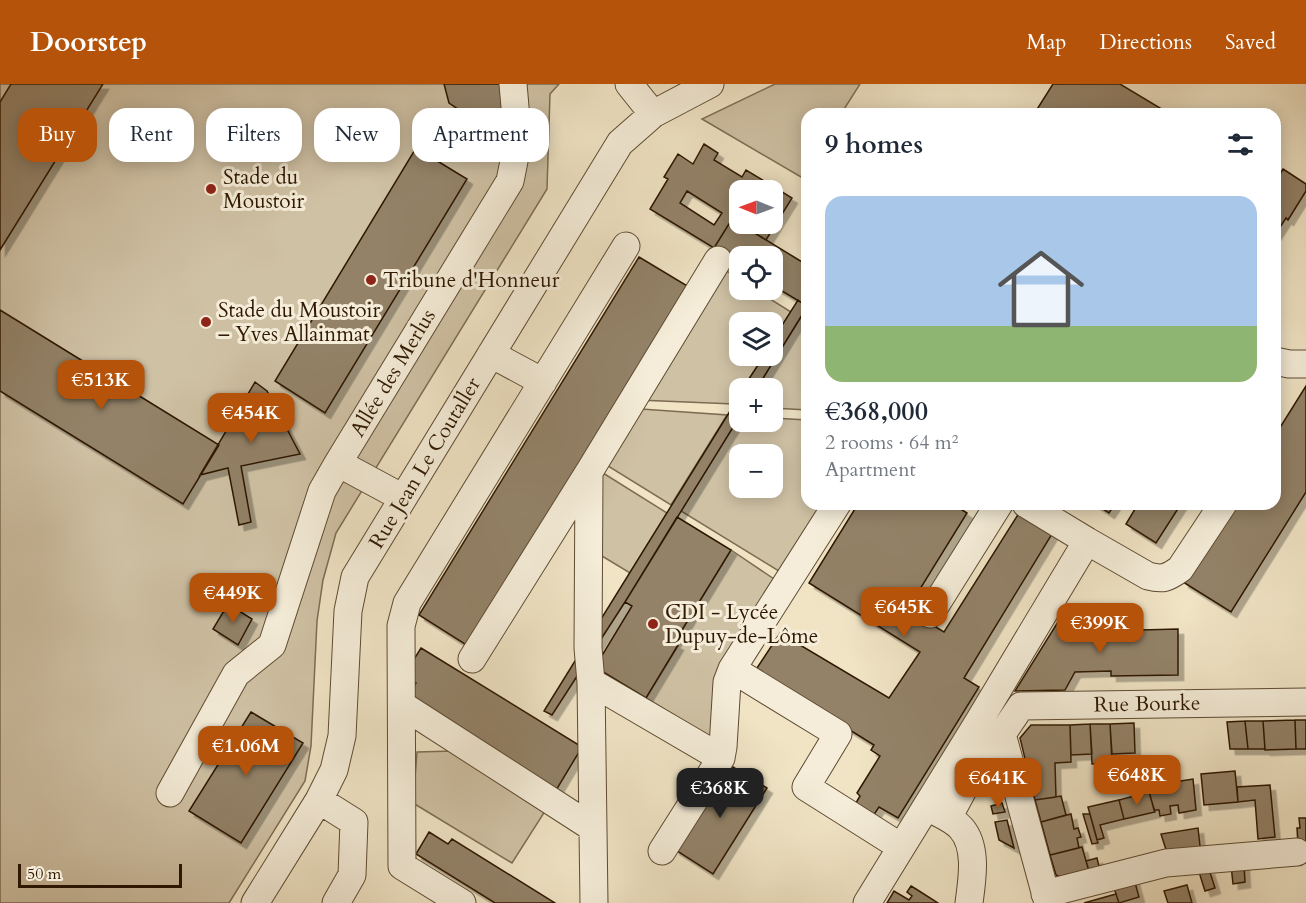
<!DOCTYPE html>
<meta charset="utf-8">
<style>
:root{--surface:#fff;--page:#f6f6f7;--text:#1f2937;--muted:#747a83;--accent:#b45309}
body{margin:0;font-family:Cardo,serif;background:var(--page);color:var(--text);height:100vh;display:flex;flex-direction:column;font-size:22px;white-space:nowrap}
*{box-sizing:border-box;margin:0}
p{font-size:20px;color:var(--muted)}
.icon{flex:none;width:33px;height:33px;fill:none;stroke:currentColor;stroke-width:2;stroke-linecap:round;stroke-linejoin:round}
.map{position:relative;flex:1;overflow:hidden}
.side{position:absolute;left:801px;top:24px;width:480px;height:402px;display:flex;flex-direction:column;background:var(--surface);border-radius:18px;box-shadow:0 3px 15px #0003}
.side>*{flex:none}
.guide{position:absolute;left:18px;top:24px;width:570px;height:54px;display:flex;gap:12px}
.needle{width:39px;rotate:271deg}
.fabs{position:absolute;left:729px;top:96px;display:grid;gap:12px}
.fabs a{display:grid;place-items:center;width:54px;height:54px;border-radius:12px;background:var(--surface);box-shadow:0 3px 15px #0003;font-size:30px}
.scale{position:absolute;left:18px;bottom:15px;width:164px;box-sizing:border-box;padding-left:6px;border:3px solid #2e1801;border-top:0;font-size:16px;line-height:21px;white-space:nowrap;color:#2e1801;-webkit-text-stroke:4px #f5edd9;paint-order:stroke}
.price{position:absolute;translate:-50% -51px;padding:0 14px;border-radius:12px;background:var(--accent);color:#fff;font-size:20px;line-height:39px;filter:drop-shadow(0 2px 3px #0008)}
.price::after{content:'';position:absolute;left:50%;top:36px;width:18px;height:14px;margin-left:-9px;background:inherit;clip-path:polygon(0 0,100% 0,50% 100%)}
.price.active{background:#222;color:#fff}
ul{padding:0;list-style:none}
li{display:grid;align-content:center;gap:12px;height:318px;padding:0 24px}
li span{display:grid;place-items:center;height:186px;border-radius:18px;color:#555}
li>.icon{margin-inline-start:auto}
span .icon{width:108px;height:108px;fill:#fffc;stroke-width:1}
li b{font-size:26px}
h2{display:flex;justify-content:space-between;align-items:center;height:72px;padding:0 24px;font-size:26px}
.chip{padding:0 21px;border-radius:18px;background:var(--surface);box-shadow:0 3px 15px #0003;font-size:21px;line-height:54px}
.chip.active{background:var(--accent);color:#fff}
header{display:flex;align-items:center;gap:36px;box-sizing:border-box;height:84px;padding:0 30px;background:var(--accent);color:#fff}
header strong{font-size:28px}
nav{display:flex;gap:33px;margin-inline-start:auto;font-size:21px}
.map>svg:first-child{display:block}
.green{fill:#cfc1a4;stroke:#7e6c52;stroke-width:1.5;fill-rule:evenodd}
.building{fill:#938267;stroke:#2e1801;stroke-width:1.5;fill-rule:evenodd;filter:url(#shadow)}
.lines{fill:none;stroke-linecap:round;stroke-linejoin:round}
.minor-casing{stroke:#5e4b32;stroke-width:29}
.minor{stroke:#f5edd9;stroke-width:27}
.poi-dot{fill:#8f2418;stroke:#f5edd9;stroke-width:2}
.labels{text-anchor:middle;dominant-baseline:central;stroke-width:6;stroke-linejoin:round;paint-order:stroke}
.poi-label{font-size:21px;fill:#2e1801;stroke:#f5edd9;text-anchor:start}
.street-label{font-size:21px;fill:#2e1801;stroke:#f5edd9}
</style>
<header>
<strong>Doorstep</strong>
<nav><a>Map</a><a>Directions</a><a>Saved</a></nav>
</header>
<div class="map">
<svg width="1306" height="819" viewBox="0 0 1306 819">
<defs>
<filter id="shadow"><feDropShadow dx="5.5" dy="5.5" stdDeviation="0" flood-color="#0004"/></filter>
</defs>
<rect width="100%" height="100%" fill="#f0e4c5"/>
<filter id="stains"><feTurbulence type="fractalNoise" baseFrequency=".00333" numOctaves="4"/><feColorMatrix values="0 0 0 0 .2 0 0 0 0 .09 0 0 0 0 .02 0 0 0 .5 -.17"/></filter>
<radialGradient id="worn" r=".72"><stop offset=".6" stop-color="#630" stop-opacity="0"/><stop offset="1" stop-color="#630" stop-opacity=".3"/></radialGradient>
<path class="green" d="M0 0H559L550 10 547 105 336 449 323 496 317 537 311 662 305 697 229 819H0Z
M775 0H860L841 30H807V84L801 93 702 35Z
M719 182 739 195 740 206H756L791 228 773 257 772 238H740V272H764L743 304H740L739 311 734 320 638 316Z
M801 233 807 237V326L773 324 772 304H757Z
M641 325 727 331 671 421 608 382Z
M739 332 740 338H772L773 334 807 336V420H826L782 489 681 427ZM740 370H772V404H740Z
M603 389 667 429 630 489 592 466 593 404Z
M731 466 777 497 715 656 646 614 678 562 674 559Z
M454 667 547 724 512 779 413 719 417 668Z"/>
<path class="building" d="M11 0H103L0 166V18Z
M444 0H509L512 52 485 43 449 19Z
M1053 0H1120L1170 30H1034Z
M704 60 718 69 714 76 742 93 746 86 792 114 766 156 732 135 714 164 650 125 668 95 664 93 678 70 693 80ZM740 106H772V140H740ZM687 107 722 129 714 141 680 119Z
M416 64 467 95 325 329 275 297Z
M1283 85 1306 100V107L1288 136 1286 134 1275 151V98Z
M732 135 807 181V222L772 201V172H740V180L714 164Z
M639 173 689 203 468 562 419 531Z
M798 216 807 223 757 304H743L764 272H772V257Z
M0 226 219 361 183 420 0 307Z
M255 298 267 307 300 370 241 382 251 438 239 441 228 384 200 391Z
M1306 302V408L1231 528 1183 498 1232 420H1275V338L1281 342Z
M740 311V332L625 518 552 631 544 627Z
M858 420H953L967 429 907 526 944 548 1019 429 1052 450 964 594 979 603 898 734 879 723 871 735 853 724 860 712 857 709 880 672 871 666 874 661 755 587 780 549 889 614 920 568 809 499Z
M1095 420H1115L1109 429Z
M1138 420H1181L1156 459 1126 440Z
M677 433 731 466 674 559 678 561 646 614 595 583 632 522 625 518Z
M228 520 252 535 238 561 213 545Z
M1066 525 1102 547 1178 545V591L1111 592V587L1075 588 1065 606 1015 607Z
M421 564 582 663 555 708 406 616 416 599 404 591Z
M251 628 303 659 241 759 189 727Z
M1295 636H1306V665H1296Z
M1295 636 1296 665 1265 666 1263 637Z
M1245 637 1248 665H1230L1227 638Z
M1245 637H1263L1265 665H1248Z
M1134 639 1135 669 1112 670 1110 640Z
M1090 640 1092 670 1071 671 1070 641Z
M1090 640H1110L1112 679 1092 680Z
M1031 641H1070L1071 678 1055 679 1056 713 1035 716 1020 654Z
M728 680 767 704 713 790 674 765Z
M1235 687 1238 718 1204 721 1201 690Z
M1193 695 1196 726 1179 729 1178 721 1170 722 1171 730 1160 732 1159 726H1154L1149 707 1155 706V701Z
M1270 701 1275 753 1258 755 1255 716 1238 718 1237 703Z
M1149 708 1155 728 1124 735 1119 716Z
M1061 712 1066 731 1041 738 1035 716Z
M1119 716 1124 735 1100 741 1104 754 1097 756 1088 723Z
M1002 719 1005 728 993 730 991 722Z
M1071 730 1074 745 1078 744 1081 753 1077 754 1079 764 1050 771 1041 738Z
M1083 730H1090L1098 759 1092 760Z
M1299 734H1306V759L1298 760 1297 744H1300Z
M1007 736 1014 764 999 756 995 738Z
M1198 744 1201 771 1168 772 1161 750Z
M429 748 448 760 452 755 555 819H495L416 770Z
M1082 763 1091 794 1070 799 1056 791 1050 771Z
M1097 774 1101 791 1091 794 1086 777Z
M1244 780 1245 798 1233 800 1231 781Z
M1209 785 1215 804 1205 807 1199 788Z
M1134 795 1139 813 1119 819 1113 801Z
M1187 801 1192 819H1168L1164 807Z
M911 802 916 805 938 819H887L894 807 909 816 912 812 907 808Z
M1116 810 1119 819H1084Z"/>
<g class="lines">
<g class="minor-casing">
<path id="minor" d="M629 0 653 30
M718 176 589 388 588 564 591 598 721 674
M491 270 543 298
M1275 277 1289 280H1306
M403 414 338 379 510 97 518 57 513 0
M1087 457 1148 492C1163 496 1167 494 1180 485L1223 420
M930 530 999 420
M472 575 589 388
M732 585 838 650 806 703 901 763
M591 598 594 819
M402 621 593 744
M1002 650 1048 819
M170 709 236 590 272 561 322 407 338 379
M319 716 354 738 352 791 336 819
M933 726C942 731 954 736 961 744 978 763 972 796 969 819
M948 734 979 676 1002 650 1021 622 1306 618
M662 767 721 674 723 663 727 598 732 585 837 420
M1045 810 1166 779 1297 768
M255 819 319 716 334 686 342 652 348 527 355 493 620 59 653 30 710 0
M462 819 402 782 401 542 407 519 626 162
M867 819 979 637 1087 457 1026 420"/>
</g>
<use href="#minor" class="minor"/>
</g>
<g class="poi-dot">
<circle cx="211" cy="105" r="6"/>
<circle cx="371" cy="196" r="6"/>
<circle cx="206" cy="238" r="6"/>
<circle cx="653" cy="540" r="6"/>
</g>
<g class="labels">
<g class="poi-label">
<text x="223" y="93">Stade du<tspan x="223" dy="24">Moustoir</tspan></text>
<text x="383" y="196">Tribune d'Honneur</text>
<text x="218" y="226">Stade du Moustoir<tspan x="218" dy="24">– Yves Allainmat</tspan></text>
<text x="665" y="528">CDI - Lycée<tspan x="665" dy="24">Dupuy-de-Lôme</tspan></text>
</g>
<g class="street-label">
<text transform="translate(393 289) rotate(-59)">Allée des Merlus</text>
<text transform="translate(425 379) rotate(-59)">Rue Jean Le Coutaller</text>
<text transform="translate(1147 620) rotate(-1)">Rue Bourke</text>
</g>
</g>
<rect width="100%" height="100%" filter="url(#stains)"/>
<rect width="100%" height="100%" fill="url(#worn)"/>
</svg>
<div class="fabs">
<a><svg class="needle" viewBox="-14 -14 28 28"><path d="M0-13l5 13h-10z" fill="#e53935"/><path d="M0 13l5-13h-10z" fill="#747a83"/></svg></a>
<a><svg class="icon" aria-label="locate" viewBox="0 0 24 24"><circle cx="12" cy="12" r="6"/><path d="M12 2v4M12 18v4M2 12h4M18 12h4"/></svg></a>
<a><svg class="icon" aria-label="layers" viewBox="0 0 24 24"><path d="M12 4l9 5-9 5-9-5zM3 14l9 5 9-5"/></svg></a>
<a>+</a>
<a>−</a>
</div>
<div class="scale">50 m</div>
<b class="price" style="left:101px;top:327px">€513K</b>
<b class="price" style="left:251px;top:360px">€454K</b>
<b class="price" style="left:233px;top:540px">€449K</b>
<b class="price" style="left:904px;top:554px">€645K</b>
<b class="price" style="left:1100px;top:570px">€399K</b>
<b class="price" style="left:246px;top:693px">€1.06M</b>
<b class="price" style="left:1137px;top:722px">€648K</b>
<b class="price" style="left:998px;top:725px">€641K</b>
<b class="price active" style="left:720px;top:735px">€368K</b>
<div class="guide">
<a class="chip active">Buy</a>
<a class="chip">Rent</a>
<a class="chip">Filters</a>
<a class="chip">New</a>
<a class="chip">Apartment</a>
</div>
<section class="side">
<h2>9 homes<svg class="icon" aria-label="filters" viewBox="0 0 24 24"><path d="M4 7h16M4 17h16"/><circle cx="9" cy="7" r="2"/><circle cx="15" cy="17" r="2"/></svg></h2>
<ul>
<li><span style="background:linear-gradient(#a9c7e8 70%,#8fb573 0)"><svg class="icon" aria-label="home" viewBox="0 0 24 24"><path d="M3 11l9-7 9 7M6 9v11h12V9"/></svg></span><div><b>€368,000</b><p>2 rooms · 64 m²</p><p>Apartment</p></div></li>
</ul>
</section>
</div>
